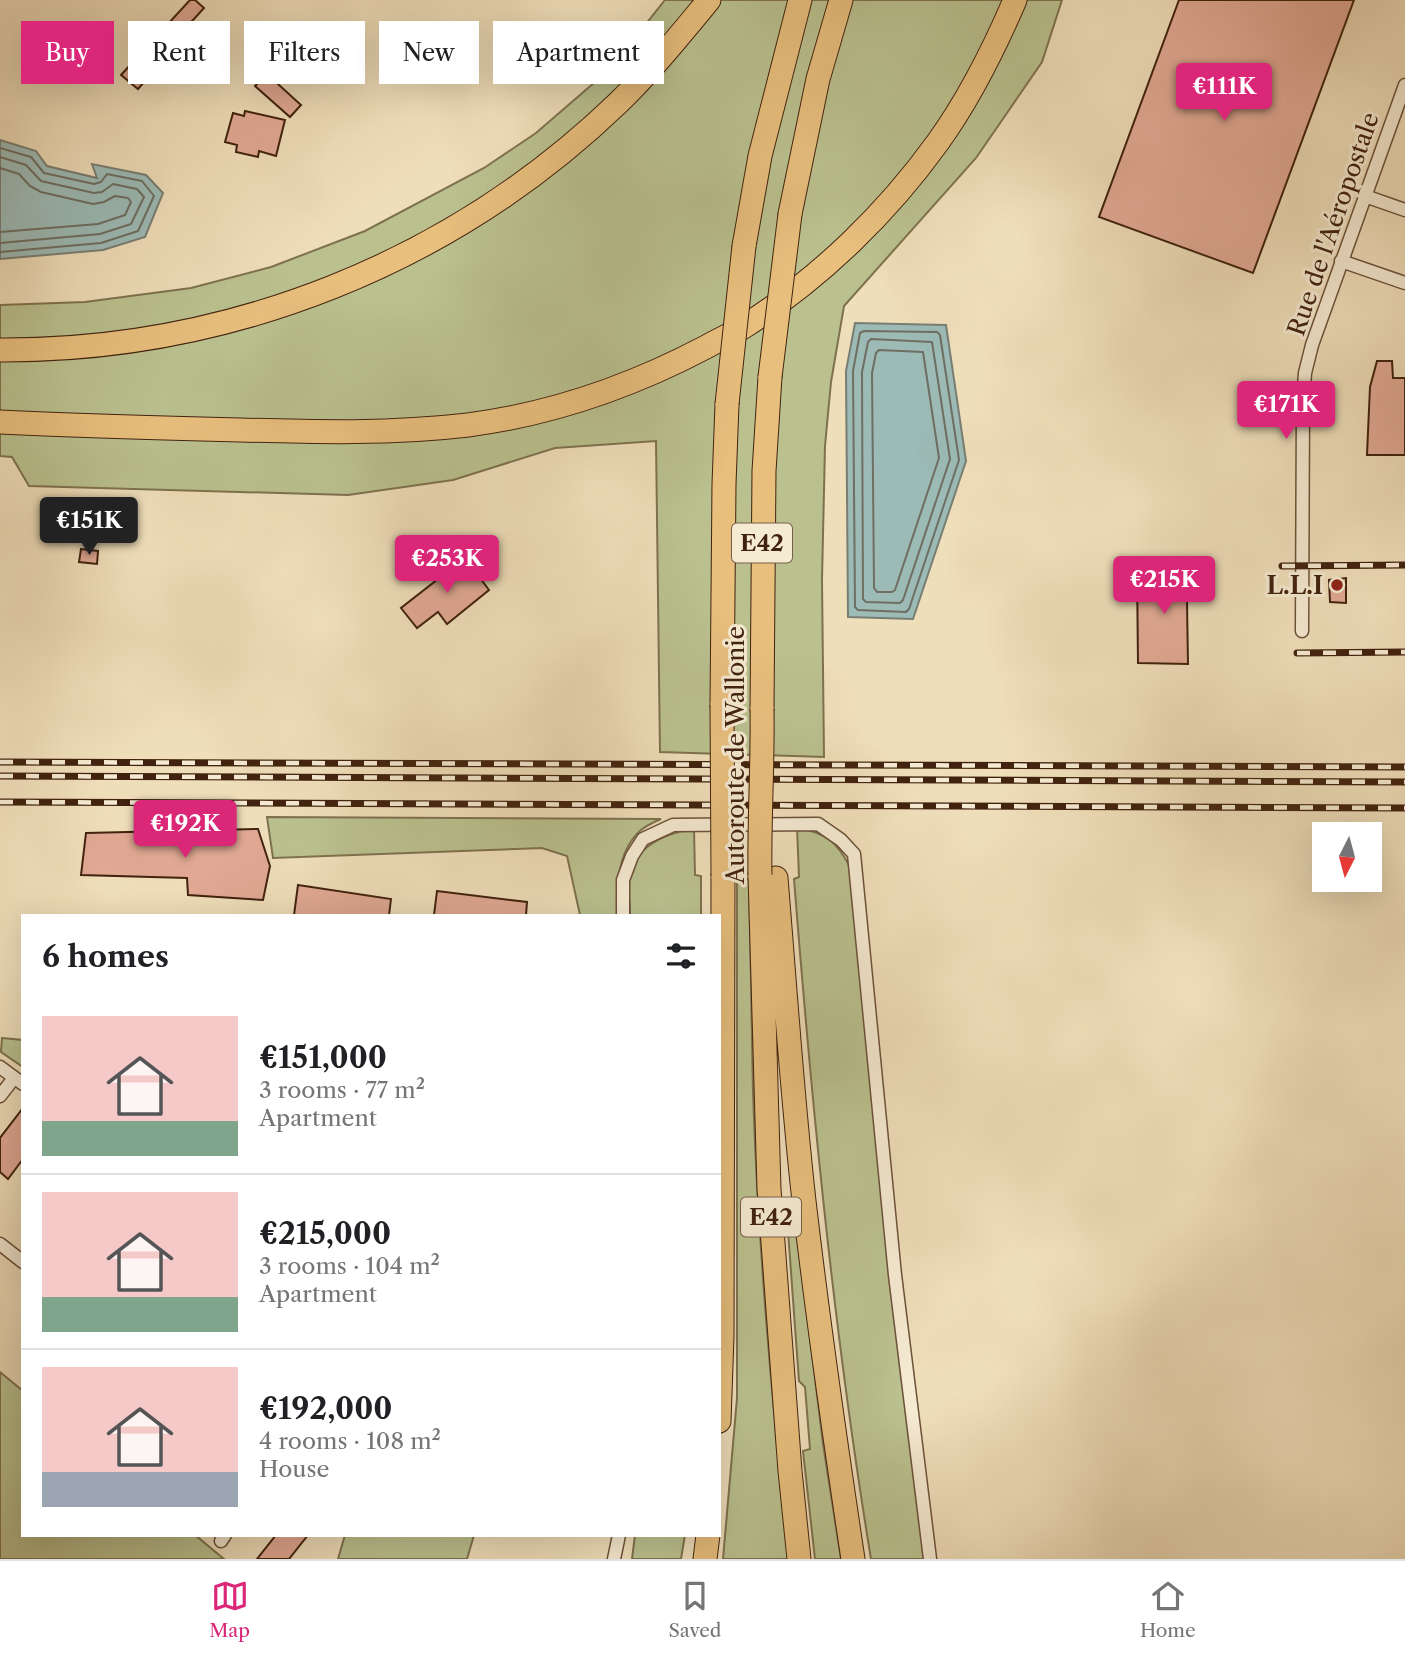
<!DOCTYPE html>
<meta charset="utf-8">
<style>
:root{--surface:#fff;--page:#f6f6f6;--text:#202124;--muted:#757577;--line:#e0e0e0;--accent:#db2777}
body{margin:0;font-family:"Libre Caslon Text",serif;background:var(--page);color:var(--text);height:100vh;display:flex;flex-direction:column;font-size:26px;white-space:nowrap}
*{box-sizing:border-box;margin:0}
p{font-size:23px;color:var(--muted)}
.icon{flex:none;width:38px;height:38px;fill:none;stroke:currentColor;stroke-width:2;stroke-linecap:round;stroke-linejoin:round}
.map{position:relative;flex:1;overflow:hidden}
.sheet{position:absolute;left:21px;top:914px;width:700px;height:623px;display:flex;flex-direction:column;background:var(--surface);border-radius:0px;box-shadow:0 7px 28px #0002}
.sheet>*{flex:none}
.top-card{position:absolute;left:21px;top:21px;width:700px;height:63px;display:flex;gap:14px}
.needle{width:46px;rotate:186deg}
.tools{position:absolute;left:1312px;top:822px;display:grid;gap:14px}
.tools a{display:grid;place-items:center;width:70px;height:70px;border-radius:0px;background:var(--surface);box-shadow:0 7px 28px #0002;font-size:35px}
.price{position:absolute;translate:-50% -60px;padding:0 16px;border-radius:7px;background:var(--accent);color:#fff;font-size:23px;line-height:46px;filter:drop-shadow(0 2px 4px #0008)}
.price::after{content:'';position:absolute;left:50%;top:42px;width:21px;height:16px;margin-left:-10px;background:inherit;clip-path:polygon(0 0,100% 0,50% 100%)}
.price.selected{background:#222;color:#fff}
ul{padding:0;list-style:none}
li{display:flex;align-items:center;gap:21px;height:175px;padding:0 21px}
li+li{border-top:2px solid var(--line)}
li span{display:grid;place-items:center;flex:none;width:196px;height:140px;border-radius:0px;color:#555}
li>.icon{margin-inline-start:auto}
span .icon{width:84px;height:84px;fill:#fffc;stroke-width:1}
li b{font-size:30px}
h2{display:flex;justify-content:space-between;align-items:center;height:84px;padding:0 21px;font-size:30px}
.tag{padding:0 24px;border-radius:0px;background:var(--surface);box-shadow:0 7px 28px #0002;font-size:24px;line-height:63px}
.tag.selected{background:var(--accent);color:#fff}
.dock{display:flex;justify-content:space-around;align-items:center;height:98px;border-top:2px solid var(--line);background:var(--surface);font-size:19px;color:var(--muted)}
.dock a{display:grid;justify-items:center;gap:4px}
.dock .selected{color:var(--accent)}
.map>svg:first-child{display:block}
.green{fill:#bac18f;stroke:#7e724e;stroke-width:2}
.water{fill:#9cbbb7;stroke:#787e73;stroke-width:2}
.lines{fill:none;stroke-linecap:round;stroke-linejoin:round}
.shore{stroke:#6e6e62;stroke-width:2}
.building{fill:#e1a994;stroke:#41220e;stroke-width:2}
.minor-casing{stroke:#6c5139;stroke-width:15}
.motorway-casing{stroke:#41220e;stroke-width:25}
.minor{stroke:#f5ead2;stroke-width:12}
.motorway{stroke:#e8bf7d;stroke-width:23}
.rail-casing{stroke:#41220e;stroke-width:7}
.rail{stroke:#f5ead2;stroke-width:4.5;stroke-dasharray:13;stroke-linecap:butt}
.motorway-bridge-casing{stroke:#41220e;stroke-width:25;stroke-linecap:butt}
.motorway-bridge{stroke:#e8bf7d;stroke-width:23}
.poi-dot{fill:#8f2418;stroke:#f5ead2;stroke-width:2.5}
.labels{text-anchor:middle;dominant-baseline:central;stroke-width:6;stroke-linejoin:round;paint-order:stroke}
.shield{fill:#f5ead2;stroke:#775e49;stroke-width:2}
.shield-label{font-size:23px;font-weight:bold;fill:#41220e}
.street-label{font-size:24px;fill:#41220e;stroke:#f5ead2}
.poi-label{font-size:24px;font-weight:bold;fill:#41220e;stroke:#f5ead2;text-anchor:end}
</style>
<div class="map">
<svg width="1405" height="1559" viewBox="0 0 1405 1559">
<rect width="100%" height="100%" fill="#efdeba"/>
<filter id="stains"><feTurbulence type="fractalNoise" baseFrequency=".00286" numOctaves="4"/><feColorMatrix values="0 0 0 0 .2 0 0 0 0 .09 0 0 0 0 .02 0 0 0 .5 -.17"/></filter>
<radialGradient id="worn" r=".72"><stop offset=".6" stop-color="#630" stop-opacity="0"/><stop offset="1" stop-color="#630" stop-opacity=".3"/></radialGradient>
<path class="green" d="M665 0H1062L1042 62 976 158 844 306 831 382 825 446 822 580 824 757 660 752 656 441 555 448 453 480 348 495 29 486 12 457 0 456V305L85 302 191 288 271 267 365 231 484 168 536 133 610 69Z
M267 817 661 819C654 822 646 826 641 830 617 851 617 886 617 915H580L567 856 542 848 273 858Z
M797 827C826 834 836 840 850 867L926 1559H871C834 1334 812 1107 794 879L799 877Z
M694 828 695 875 701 876V915H630C630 904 628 892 629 881 632 846 665 834 694 828Z
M737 879H749C751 950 751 1021 753 1092 758 1248 772 1404 789 1559H723L737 1398Z
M2 1038 23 1040V1067L1 1052Z
M786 1204 794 1205 823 1444 841 1559H815L803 1451 810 1449 805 1387 799 1381Z
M0 1372 23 1391V1535H195L224 1559H0Z
M345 1535H474L467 1559H338Z
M635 1535H685L681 1559H632Z"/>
<path class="water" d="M0 140 36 151 47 166 97 178 92 164 146 175 163 193 145 237 103 250 0 259Z
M855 323 946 325 966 461 913 619 848 617 846 371Z"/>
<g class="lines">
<path class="shore" d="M0 148 31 157 44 173 94 184 101 182 107 174 142 181 154 196 138 231 101 243 0 252
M0 157 26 165 41 181 94 193 102 192 113 184 137 189 144 197 131 224 100 234 0 243
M0 168 19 174 30 186 41 192 93 204 104 202 115 196 128 198 131 202 125 215 98 224 0 232
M864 331 937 332 940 335 959 460 909 609 906 612 858 610 855 607 853 371 860 333Z
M871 339 932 342 950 459 903 600 900 603 866 602 863 599 862 372 868 342Z
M879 350 923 352 939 458 895 590 892 592H877L874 588 872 373 876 353Z"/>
</g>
<path class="building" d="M190 0H195L204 8 172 43 175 46 138 89 121 75Z
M1179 0H1354L1253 273 1099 217Z
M267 74 301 105 290 117 255 86Z
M245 111 285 120 276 156 259 151 258 157 236 152 237 145 225 142 233 113 244 116Z
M1377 361H1392L1393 378H1405V455H1367L1370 387Z
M81 549 98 551 97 564 79 562Z
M465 558 489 590 447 624 438 612 417 628 401 608Z
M1137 571 1197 575 1198 600 1187 601 1188 664 1138 663Z
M1346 578V603L1330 602 1329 580Z
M258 829 270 866 263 900 188 895 187 878 81 875 86 833Z
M298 885 391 899 389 915H294Z
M437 891 527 902 526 915H434Z
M23 1108V1159L8 1179 0 1172V1138Z
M276 1535H308L289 1559H257Z"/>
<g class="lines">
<g class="minor-casing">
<path id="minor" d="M1365 196 1405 210
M1341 261 1405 283
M1302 631 1303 401 1305 373 1312 345 1405 85
M623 915V880L632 856 643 839 673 825 818 824 841 840 854 854 895 1275 930 1559
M0 1067 23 1084
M0 1096 14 1078
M0 1244 23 1262
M221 1541 225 1535
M614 1559 619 1535"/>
</g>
<g class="motorway-casing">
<path id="motorway" d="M790 214 818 79 841 0
M744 246 760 156 800 0
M0 350C230 351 452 263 618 103 651 71 680 35 709 0
M0 422C80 426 160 428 240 430 316 432 392 434 468 425 552 414 632 386 706 347 720 339 735 333 748 324 821 277 887 213 938 142 969 99 994 49 1015 0
M722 705 724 484 727 404
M762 709 764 471 770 377
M760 875 769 1189 790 1471 799 1559
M776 878C785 986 792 1094 804 1201 818 1321 835 1440 853 1559
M719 1421 722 1336 723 876
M705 1559 708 1535"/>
</g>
<use href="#minor" class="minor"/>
<use href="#motorway" class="motorway"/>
<g class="rail-casing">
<path id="rail" d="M1282 566 1405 565
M1297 653 1405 652
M0 762 1405 767
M0 776 1405 782
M0 802 1405 808"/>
</g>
<use href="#rail" class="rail"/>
<g class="motorway-bridge-casing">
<path id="motorway-bridge" d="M770 377 790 214
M727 404 744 246
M722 705 723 876
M760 875C759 820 763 765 762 709"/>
</g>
<use href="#motorway-bridge" class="motorway-bridge"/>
</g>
<circle class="poi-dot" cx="1337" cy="585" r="7"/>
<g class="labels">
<g class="shield">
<rect x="732" y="523.5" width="60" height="39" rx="5"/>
<rect x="741" y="1197.5" width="60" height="39" rx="5"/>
</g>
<g class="shield-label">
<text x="762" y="543">E42</text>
<text x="771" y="1217">E42</text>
</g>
<g class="street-label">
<text transform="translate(1333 224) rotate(-71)">Rue de l'Aéropostale</text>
<text transform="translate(735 755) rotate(-90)">Autoroute de Wallonie</text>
</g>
<g class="poi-label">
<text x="1323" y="585">L.L.I</text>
</g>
</g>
<rect width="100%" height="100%" filter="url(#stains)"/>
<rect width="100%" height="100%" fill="url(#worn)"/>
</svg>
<div class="tools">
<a><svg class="needle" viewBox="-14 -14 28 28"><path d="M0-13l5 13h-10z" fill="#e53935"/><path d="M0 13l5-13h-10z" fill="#757577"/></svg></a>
</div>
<b class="price" style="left:1224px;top:123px">€111K</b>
<b class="price" style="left:1286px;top:441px">€171K</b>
<b class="price selected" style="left:89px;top:557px">€151K</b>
<b class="price" style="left:447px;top:595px">€253K</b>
<b class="price" style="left:1164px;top:616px">€215K</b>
<b class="price" style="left:185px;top:860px">€192K</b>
<div class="top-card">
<a class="tag selected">Buy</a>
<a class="tag">Rent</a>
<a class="tag">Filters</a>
<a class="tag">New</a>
<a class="tag">Apartment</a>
</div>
<section class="sheet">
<h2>6 homes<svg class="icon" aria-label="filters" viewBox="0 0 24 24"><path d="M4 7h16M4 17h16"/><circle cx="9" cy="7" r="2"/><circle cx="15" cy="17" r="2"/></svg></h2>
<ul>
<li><span style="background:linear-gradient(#f6c9c9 75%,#7fa58c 0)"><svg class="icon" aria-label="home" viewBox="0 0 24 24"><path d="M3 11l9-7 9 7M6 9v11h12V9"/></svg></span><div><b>€151,000</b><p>3 rooms · 77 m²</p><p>Apartment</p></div></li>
<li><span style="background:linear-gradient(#f6c9c9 75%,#7fa58c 0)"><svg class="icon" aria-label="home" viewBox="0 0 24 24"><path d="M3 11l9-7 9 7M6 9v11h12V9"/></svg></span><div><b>€215,000</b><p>3 rooms · 104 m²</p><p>Apartment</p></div></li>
<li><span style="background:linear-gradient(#f6c9c9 75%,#9aa5b1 0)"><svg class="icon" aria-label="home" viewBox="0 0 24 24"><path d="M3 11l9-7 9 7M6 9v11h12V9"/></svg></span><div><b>€192,000</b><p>4 rooms · 108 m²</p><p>House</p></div></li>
</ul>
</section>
</div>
<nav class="dock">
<a class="selected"><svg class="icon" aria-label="map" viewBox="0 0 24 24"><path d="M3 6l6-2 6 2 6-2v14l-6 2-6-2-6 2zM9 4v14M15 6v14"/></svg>Map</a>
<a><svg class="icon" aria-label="saved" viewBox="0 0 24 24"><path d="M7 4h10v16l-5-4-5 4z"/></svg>Saved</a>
<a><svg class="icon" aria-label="home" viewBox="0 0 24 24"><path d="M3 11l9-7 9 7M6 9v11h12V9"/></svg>Home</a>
</nav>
